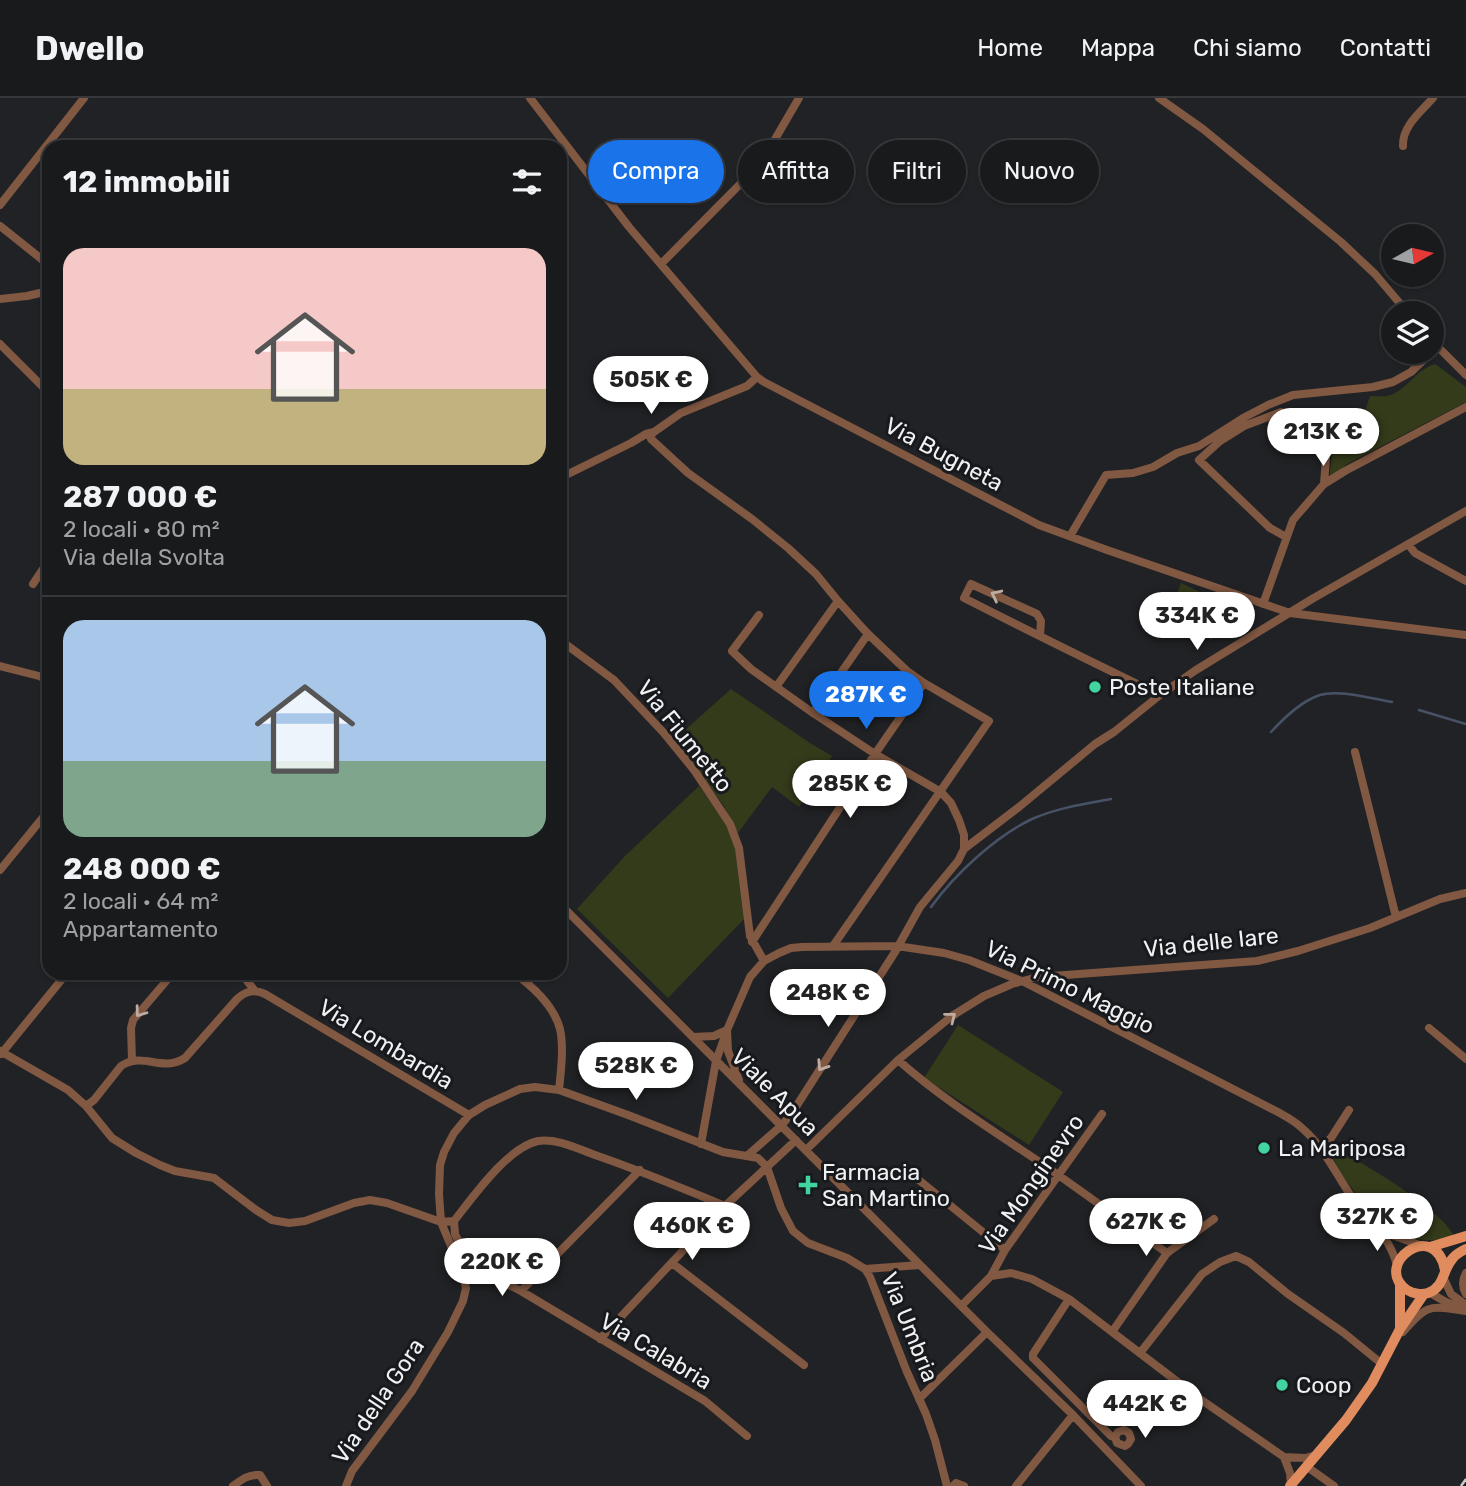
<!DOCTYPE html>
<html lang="it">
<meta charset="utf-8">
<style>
:root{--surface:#191a1c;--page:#262729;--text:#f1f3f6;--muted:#9fa1a3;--line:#37383b;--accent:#1a73e8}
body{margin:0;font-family:Rubik,sans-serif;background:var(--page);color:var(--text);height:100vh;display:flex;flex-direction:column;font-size:26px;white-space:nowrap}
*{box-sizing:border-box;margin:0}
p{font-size:23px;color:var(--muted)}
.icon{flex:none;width:38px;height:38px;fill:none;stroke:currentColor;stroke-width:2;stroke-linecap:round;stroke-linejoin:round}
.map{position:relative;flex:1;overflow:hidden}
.panel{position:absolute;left:42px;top:42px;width:525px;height:840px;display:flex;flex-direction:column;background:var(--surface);border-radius:21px;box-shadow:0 2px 5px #0004,0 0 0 2px var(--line)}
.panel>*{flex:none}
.hud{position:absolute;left:588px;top:42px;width:665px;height:63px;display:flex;gap:14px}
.needle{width:46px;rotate:82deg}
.controls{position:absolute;left:1381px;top:126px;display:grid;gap:14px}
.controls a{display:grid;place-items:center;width:63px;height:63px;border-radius:50%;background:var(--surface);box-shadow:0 2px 5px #0004,0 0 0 2px var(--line);font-size:35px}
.price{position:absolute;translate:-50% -60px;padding:0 16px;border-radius:24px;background:#fff;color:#222;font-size:23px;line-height:46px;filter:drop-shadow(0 2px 4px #0008)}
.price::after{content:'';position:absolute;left:50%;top:42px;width:21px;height:16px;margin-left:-10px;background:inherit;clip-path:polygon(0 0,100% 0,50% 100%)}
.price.selected{background:var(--accent);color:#fff}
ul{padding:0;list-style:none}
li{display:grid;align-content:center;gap:14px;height:371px;padding:0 21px}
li+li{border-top:2px solid var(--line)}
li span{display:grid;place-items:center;height:217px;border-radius:21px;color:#555}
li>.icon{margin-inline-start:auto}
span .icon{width:126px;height:126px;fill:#fffc;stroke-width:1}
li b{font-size:30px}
h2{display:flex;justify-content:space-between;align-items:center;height:84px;padding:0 21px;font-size:30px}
.pill{padding:0 24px;border-radius:32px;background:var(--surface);box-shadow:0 2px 5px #0004,0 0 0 2px var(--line);font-size:24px;line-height:63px}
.pill.selected{background:var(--accent);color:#fff}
header{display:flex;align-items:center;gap:42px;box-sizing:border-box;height:98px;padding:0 35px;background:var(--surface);border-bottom:2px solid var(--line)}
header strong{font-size:33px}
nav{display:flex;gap:38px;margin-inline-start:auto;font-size:24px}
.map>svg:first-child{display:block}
.green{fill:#343b1b}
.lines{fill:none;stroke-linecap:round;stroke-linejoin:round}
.stream{stroke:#485267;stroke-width:2.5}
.minor{stroke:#815842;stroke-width:8}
.major{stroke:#e08c5e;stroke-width:10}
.rail{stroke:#c7c9cb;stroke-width:2.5;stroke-dasharray:14 7;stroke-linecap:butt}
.oneway{stroke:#beaca3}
.poi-dot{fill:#41d4a1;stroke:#17191c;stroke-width:2.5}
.labels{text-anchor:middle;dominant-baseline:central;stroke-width:6;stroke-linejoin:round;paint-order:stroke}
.street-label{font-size:23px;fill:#eff1f3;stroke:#17191c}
.poi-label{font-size:23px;fill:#eff1f3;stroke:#17191c;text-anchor:start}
</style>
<header>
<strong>Dwello</strong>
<nav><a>Home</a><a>Mappa</a><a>Chi siamo</a><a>Contatti</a></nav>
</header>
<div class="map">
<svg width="1466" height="1388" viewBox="0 0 1466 1388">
<rect width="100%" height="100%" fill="#212225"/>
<path class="green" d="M1435 266 1466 289V304L1347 366 1329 380 1332 358 1329 353 1340 346 1362 323 1370 298C1375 298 1382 299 1387 298 1406 294 1416 271 1435 266Z
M1181 485 1223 505 1212 542 1168 519Z
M731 591 810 645 832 658 799 709 772 689 738 735 724 708 675 641Z
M699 688 730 732 738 759 745 820 668 900 577 811 625 758Z
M958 927 1063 994 1029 1047 924 980Z
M1333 1052H1338C1367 1068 1395 1084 1421 1105 1435 1116 1445 1123 1455 1139 1438 1143 1418 1144 1402 1137 1376 1126 1342 1081 1331 1056Z"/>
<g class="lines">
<path class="stream" d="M1419 612 1466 626
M1271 634C1284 620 1301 603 1320 597 1339 591 1372 601 1392 604
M931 809C955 776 996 738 1032 721 1057 710 1084 706 1111 701"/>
<path class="minor" d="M530 0 629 129 757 279 764 284 1039 427 1107 452 1290 515 1466 537
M1159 0 1203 31 1341 144 1375 176 1408 215
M1403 48C1402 28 1421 14 1433 0
M0 107 84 0
M0 128 49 167
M661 166 758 68 767 55 799 0
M0 201 27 198 49 193
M1432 243 1466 277
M0 246 49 295
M654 334 650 338 651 341 688 375 752 421 788 450 816 476 838 503 867 535 907 573 924 585 989 623 833 848
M560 380 631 345 646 336 654 334 681 315 747 288 757 279
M1070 438 1106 377 1133 375 1153 369 1177 355 1199 348 1243 320 1268 307 1293 297 1373 289 1393 284 1411 274 1437 249
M1286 439 1270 430 1199 362 1220 343 1244 328 1281 314 1326 360 1324 386
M1408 446 1415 455 1466 483
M33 486 49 462
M1263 506 1293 422 1324 386 1345 373 1466 309
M1040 538 1041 523 1037 516 971 486 964 500C1029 533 1094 565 1160 597
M560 542 614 582 663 634 694 672 730 726 739 750 750 838 764 863
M0 568 39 578 49 583
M776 589 838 503
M813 615 868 536
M1355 654 1396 819
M964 751 1019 709 1095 646 1114 634 1160 597 1196 572 1312 501 1466 413
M0 772 49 712
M560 806 987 1234 1073 1317 1141 1388
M752 844 875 656 924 585
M241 875 255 893
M514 875C532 888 554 908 560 931 564 949 561 973 559 992
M1429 930 1466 961
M693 939 714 938 727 932 728 953 739 982
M0 953 68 992 86 1008 112 1040 136 1055 160 1067 175 1073 214 1080 256 1112 272 1122 289 1125 305 1123 354 1105 370 1102 387 1105 441 1124 454 1123C473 1099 508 1049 538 1043 557 1040 578 1051 595 1057 639 1072 682 1090 725 1108
M1 956 67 875
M898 962C942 1001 992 1032 1041 1065 1083 1094 1125 1125 1167 1155
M132 963 131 930 133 922 173 875
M86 1008 94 1002 121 968C144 953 161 975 185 960L237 901C246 893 254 891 265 896L469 1017
M701 1046 716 963 727 932 750 879 764 863 779 855 791 850 802 849 897 848 944 855 969 862 1024 884 1276 1013C1285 1018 1295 1023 1303 1031 1324 1049 1337 1078 1353 1101 1371 1125 1388 1136 1397 1167
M1320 1050 1331 1040 1349 1012
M806 1052 898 962 952 918 984 898 1012 886 1038 879 1257 863 1298 853 1370 830 1440 801 1466 795
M748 1057 781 1028 792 1015 895 854 920 809 958 763 964 751V737L959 722 951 705 941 694 875 656 813 615 751 571 732 553 759 517
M909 1074 1005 1152
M454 1123 455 1136 460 1146 470 1162 487 1176 521 1193 705 1303 747 1338
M1381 1133 1422 1148
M672 1165 804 1267
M865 1171 920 1167
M1466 1175C1462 1182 1462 1189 1466 1196
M991 1178 1005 1152 1102 1016
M1444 1181 1451 1196 1466 1207
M521 1193 640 1072
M1430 1195 1446 1204 1459 1209
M1069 1201 1033 1256V1260L1111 1338 1115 1339 1117 1345 1125 1348 1128 1346 1131 1341 1129 1335 1124 1332 1118 1334 1115 1339
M961 1208 991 1178 1011 1175 1032 1181 1069 1201 1200 1301 1284 1359 1305 1360 1316 1357
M1112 1234 1167 1155 1214 1121
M1403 1234C1428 1205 1429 1208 1466 1213
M600 1241 725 1108 796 1042
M1140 1255 1202 1176 1220 1164 1236 1158 1249 1164 1288 1196 1344 1235 1382 1266
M919 1301 987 1234
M1284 1359 1290 1375 1291 1387
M1306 1368 1334 1388
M233 1388C242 1381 249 1376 260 1377L267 1388
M346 1388 352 1373 412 1293 448 1234 463 1203 466 1190 463 1177 441 1124 439 1096 440 1067 444 1054 454 1035 469 1017 485 1007 520 991 535 989 559 992 628 1017 723 1054 758 1060 767 1069 781 1110 793 1133 808 1145 847 1160 865 1171 870 1179 907 1274 926 1316 935 1342 947 1388
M953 1388 956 1385 964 1388
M1016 1388 1073 1317"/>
<path class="major" d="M1430 1149 1466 1138
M1445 1172C1435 1119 1371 1167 1407 1192 1413 1196 1422 1197 1428 1195 1445 1189 1442 1172 1453 1160 1456 1156 1462 1153 1466 1151
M1400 1231V1185
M1290 1388 1346 1322 1372 1285 1400 1231 1424 1196"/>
<path class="rail" d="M1461 1388 1466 1381"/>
</g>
<defs><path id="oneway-chevron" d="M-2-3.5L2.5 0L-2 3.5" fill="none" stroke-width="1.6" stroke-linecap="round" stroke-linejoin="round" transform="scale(1.75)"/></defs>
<g class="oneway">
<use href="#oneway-chevron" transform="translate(996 497) rotate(-154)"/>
<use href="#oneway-chevron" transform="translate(140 914) rotate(126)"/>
<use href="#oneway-chevron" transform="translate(951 919) rotate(-38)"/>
<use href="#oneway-chevron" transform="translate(822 968) rotate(123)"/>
</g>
<g class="poi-dot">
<circle cx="1095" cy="589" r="7"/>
<circle cx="1264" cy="1050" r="7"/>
<path d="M804.5 1076.5h7v7h7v7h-7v7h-7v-7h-7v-7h7z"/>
<circle cx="1282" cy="1287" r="7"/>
</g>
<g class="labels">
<g class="street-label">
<text transform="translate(944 356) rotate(28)">Via Bugneta</text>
<text transform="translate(685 638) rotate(51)">Via Fiumetto</text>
<text transform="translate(1211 844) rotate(-6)">Via delle Iare</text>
<text transform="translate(1070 889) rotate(26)">Via Primo Maggio</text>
<text transform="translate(386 946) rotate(31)">Via Lombardia</text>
<text transform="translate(775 994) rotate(45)">Viale Apua</text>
<text transform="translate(1031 1086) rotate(-55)">Via Monginevro</text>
<text transform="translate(910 1229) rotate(68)">Via Umbria</text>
<text transform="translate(656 1253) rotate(31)">Via Calabria</text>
<text transform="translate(378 1303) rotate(-56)">Via della Gora</text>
</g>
<g class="poi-label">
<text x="1109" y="589">Poste Italiane</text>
<text x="1278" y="1050">La Mariposa</text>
<text x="822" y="1074">Farmacia<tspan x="822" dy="26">San Martino</tspan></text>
<text x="1296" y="1287">Coop</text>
</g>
</g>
</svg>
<div class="controls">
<a><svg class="needle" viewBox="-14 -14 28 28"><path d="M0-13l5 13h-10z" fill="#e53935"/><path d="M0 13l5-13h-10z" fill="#9fa1a3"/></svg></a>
<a><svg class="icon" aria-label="layers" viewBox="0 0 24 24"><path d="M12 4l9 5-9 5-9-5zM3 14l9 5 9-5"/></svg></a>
</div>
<b class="price" style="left:651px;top:318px">505K €</b>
<b class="price" style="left:1323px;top:370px">213K €</b>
<b class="price" style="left:1197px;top:554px">334K €</b>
<b class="price selected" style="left:866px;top:633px">287K €</b>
<b class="price" style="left:850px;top:722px">285K €</b>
<b class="price" style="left:828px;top:931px">248K €</b>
<b class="price" style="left:636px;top:1004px">528K €</b>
<b class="price" style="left:1377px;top:1155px">327K €</b>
<b class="price" style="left:1146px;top:1160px">627K €</b>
<b class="price" style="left:692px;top:1164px">460K €</b>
<b class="price" style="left:502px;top:1200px">220K €</b>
<b class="price" style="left:1145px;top:1342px">442K €</b>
<div class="hud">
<a class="pill selected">Compra</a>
<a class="pill">Affitta</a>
<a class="pill">Filtri</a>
<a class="pill">Nuovo</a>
</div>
<section class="panel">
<h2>12 immobili<svg class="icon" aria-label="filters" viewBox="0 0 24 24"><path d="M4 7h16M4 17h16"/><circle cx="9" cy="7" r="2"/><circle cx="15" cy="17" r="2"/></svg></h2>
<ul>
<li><span style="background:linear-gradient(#f6c9c9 65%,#c2b280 0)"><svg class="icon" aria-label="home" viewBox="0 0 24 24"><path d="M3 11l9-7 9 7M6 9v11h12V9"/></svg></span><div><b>287 000 €</b><p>2 locali · 80 m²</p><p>Via della Svolta</p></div></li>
<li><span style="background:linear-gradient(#a9c7e8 65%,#7fa58c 0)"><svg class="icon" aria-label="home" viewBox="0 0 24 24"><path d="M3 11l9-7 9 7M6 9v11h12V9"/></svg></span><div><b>248 000 €</b><p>2 locali · 64 m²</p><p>Appartamento</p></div></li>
</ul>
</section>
</div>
